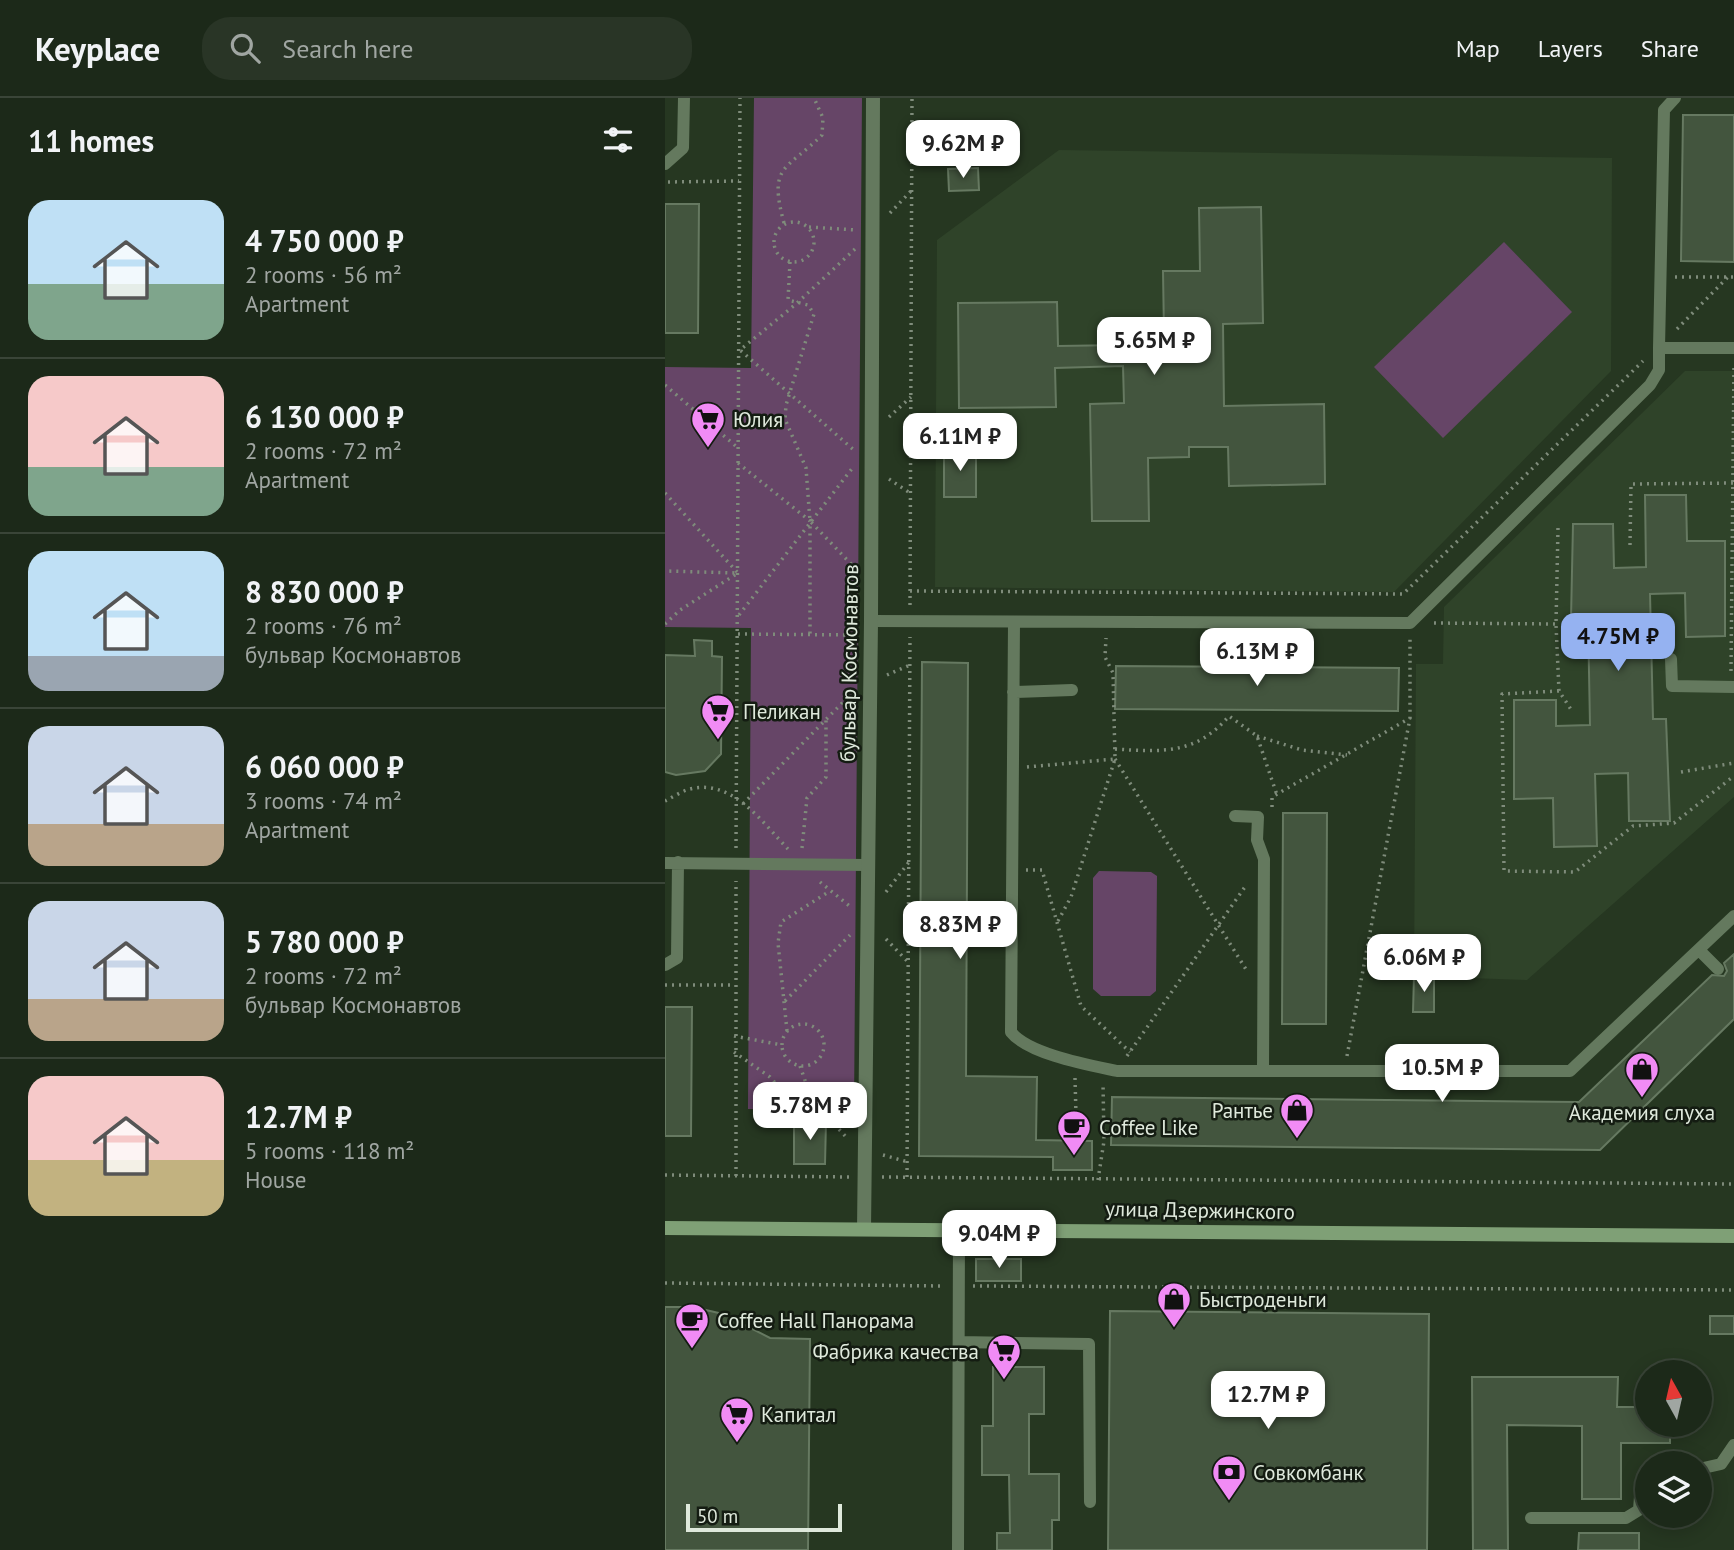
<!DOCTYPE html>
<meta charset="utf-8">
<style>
:root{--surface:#1c2919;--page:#293526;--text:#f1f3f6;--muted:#a0a6a2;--line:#3a4538;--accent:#95b2f1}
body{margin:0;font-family:"PT Sans",sans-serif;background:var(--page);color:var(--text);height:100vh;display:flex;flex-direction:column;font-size:26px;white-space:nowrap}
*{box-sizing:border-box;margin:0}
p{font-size:23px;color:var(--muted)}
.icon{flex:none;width:38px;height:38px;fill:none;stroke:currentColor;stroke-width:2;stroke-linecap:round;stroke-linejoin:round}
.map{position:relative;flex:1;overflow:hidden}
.drawer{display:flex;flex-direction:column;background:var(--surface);width:665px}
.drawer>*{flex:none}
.needle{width:46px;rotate:352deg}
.controls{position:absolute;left:970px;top:1262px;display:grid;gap:14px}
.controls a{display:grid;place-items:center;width:77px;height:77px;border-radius:50%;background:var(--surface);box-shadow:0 4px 18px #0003,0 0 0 2px var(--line);font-size:35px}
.scale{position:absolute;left:21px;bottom:18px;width:156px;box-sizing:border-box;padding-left:7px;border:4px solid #dfe9dc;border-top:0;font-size:19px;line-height:24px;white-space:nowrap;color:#dfe9dc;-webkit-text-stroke:5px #141c12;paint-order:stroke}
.price{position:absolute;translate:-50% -60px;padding:0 16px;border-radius:14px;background:#fff;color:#222;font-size:23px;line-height:46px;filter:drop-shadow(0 2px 4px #0008)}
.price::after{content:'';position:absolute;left:50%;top:42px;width:21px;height:16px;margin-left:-10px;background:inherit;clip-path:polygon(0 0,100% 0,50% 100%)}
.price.active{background:var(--accent);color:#111}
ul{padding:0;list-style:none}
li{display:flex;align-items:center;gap:21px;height:175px;padding:0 28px}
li+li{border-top:2px solid var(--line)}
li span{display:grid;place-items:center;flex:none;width:196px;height:140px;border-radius:21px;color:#555}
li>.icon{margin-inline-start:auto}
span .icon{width:84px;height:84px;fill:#fffc;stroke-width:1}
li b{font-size:30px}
h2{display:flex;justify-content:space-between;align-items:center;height:84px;padding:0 28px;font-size:30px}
header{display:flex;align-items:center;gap:42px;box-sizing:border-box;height:98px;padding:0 35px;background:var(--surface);border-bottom:2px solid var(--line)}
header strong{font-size:33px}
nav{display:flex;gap:38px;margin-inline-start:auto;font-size:24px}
.search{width:490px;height:63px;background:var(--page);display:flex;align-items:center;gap:18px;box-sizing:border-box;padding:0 24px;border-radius:28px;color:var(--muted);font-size:26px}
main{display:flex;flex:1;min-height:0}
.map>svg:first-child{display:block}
.built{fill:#2f4329}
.green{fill:#664567}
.building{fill:#43553e;stroke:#667961;stroke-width:2}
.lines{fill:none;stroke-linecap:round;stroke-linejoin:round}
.path{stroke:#7f8c7b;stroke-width:3.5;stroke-dasharray:2 5;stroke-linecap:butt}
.lane{stroke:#64795e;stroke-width:12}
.street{stroke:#64795e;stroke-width:14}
.secondary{stroke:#7fa076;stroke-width:14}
.labels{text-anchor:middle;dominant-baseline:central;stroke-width:5;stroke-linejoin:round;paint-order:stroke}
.poi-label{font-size:21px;fill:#dfe9dc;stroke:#141c12;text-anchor:start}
.street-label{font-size:21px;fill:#dfe9dc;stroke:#141c12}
</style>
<header>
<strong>Keyplace</strong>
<div class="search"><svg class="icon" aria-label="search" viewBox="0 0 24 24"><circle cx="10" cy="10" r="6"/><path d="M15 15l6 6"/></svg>Search here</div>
<nav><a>Map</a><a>Layers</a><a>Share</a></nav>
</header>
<main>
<section class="drawer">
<h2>11 homes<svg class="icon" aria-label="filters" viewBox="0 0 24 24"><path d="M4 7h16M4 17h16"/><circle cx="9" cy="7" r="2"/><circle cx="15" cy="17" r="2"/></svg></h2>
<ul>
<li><span style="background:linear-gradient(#bfe0f5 60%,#7fa58c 0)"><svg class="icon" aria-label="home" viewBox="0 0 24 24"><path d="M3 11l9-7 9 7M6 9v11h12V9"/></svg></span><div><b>4 750 000 ₽</b><p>2 rooms · 56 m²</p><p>Apartment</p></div></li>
<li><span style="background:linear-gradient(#f6c9c9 65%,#7fa58c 0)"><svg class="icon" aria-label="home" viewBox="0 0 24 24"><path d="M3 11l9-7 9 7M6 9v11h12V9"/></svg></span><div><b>6 130 000 ₽</b><p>2 rooms · 72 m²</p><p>Apartment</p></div></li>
<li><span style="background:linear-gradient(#bfe0f5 75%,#9aa5b1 0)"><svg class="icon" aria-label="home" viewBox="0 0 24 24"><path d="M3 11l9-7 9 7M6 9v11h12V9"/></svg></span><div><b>8 830 000 ₽</b><p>2 rooms · 76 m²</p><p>бульвар Космонавтов</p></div></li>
<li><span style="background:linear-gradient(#c9d6e8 70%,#b9a48a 0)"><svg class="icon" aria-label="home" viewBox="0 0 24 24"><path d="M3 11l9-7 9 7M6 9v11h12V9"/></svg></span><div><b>6 060 000 ₽</b><p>3 rooms · 74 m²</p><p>Apartment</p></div></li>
<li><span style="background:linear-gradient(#c9d6e8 70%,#b9a48a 0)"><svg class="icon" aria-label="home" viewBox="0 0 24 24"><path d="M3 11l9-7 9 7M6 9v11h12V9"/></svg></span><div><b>5 780 000 ₽</b><p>2 rooms · 72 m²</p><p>бульвар Космонавтов</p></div></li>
<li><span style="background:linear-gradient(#f6c9c9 60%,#c2b280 0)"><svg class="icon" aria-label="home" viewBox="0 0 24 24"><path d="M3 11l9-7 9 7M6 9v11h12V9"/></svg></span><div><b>12.7M ₽</b><p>5 rooms · 118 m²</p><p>House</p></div></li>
</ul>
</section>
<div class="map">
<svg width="1069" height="1452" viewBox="0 0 1069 1452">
<rect width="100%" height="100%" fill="#263721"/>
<path class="built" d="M394 52 947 60 946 273 729 494 270 489 272 142Z
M1020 273H1069V699L862 882 749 878 751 566H778L779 509Z"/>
<path class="green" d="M89 0H197L189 1011H83L86 530 0 529V269L86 270Z
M839 144 907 214 778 340 709 269Z
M434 773 486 774 492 778 491 893 485 898H436L428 891V780Z"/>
<path class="building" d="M1018 17H1069V164L1016 163Z
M313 70 314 92 284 93 283 71Z
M0 106H34L33 235H0Z
M596 109 598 225 558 226 559 308 659 306 660 386 564 388 563 349H524V359L483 360 484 423H427L425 306 459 305 458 268 390 270 391 309 294 310 293 205 392 204 393 248 458 247V236L499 235 498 173H535L534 110Z
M279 351 311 352V399H279Z
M980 397H1021L1022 443H1060V538L1021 539 1020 495 985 496 988 621H1001L1005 723H964L963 675 930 676 932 748 889 749 888 700 849 701V602H891V628L925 627 923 521H906L908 426H948L949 470 981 469Z
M29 542 47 543V558L57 559 56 656 40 673 11 677 0 674V557L30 558Z
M257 564 303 565 301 978 372 979 371 1042 427 1043V1072H388V1059L254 1058Z
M451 568 734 570 733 613 450 611Z
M618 715H662L661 926H617Z
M1069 856V921L935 1052 446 1047 447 999 914 1004 1047 877 1059 878 1062 873 1059 865Z
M749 878 769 879V914H748Z
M0 909H27L26 1038H0Z
M129 1023H161L160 1066H129Z
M311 1161H356V1183H311Z
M0 1209H28L58 1216 105 1240 145 1241 143 1452H0Z
M445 1213 764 1216 762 1452H443Z
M1045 1218H1069V1236H1045Z
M328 1269H379V1316H364V1376H394V1422H387V1452H332V1435H345L344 1377H317V1328H328Z
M807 1279H953L952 1309H982V1326H1005V1345H956V1401H917V1328L842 1327 843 1452H808Z
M914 1435H974V1452H913Z"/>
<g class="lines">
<path class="path" d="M3 84 74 83
M225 115 246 93
M109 144a20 20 0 1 1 40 0a20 20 0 1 1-40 0Z
M119 125C103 66 121 73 157 37L158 20 149 0
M144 129 191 132
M190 151 131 206 75 252 190 353
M125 164 123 202 143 207 149 216 121 307 120 321 141 370 145 423 188 468
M1010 179H1069
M1012 231 1063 179
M0 287 73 350
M224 319 246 299
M73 365 145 423V537
M224 381 245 395
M0 395 73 475 0 473
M893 430 891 526 894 593 907 613
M965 447 966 386 1068 385
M245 493 738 496 978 263
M245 507 247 0
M74 517 189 368
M769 525 890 526
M0 526 15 512 73 475
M73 536 190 537
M1066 573 1069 266
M222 577 245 567
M894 593 837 596 839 773 910 774 968 728 1009 725 1069 678
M592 638 637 652 682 657
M450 651C496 654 531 657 564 618L592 638 612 697
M450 661 582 873
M362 669 450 661
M1016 674 1069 665
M0 703C8 699 17 693 25 691 67 680 98 725 123 751
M78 706 187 595
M607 709V699L745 620
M71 750 75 0
M137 750 142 700 161 679V621
M361 772H377L416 908 465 954
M155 784 187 810
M221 794 244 764
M393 823 406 799 450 661 448 575 440 559 441 540
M221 841 244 865
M0 887H68
M120 903 185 837
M117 947a21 21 0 1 1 42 0a21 21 0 1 1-42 0Z
M122 933 113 845 116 824 165 793
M69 938 117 947
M69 954 105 979 123 1000 156 1012 183 1041
M462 958 582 786
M682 958 745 620V541
M135 968 142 988 144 1006
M410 980 411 1017
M218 1057 243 1064
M0 1077 185 1079
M71 1078V783
M217 1079 1069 1086
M242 1079 245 539
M433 1082 439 1043 438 985
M0 1185 279 1188
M308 1188 1069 1192"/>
<path class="lane" d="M0 66 18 50 19 0
M994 250 999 12 1010 0
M206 523 745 525 985 287 994 272V250H1069
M349 525 346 934C363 956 424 967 452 973H905L1069 818
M1006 561 1007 588 1069 589
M348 594 407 592
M570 718 593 719 592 742 599 761 598 973
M0 765 202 767
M1034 852 1053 871
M0 867 12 860 13 764
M294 1244 424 1246 425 1404
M1034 1371 1056 1366 1069 1347
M866 1420H961L974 1412 976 1385 982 1378
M293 1452 294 1131"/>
<path class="street" d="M199 1131 206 523 208 0"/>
<path class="secondary" d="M0 1130 1069 1138"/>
</g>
<defs>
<g id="supermarket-pin" transform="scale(1.75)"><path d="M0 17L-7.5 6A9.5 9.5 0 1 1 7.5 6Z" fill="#f18bf5" stroke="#141c12"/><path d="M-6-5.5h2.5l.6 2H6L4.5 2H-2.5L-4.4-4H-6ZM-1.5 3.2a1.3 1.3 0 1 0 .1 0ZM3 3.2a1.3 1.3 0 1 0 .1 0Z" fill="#111"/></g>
<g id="shop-pin" transform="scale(1.75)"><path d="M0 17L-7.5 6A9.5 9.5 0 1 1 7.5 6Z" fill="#f18bf5" stroke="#141c12"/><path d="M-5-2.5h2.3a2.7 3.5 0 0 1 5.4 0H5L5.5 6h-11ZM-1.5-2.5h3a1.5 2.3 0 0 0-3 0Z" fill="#111"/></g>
<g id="cafe-pin" transform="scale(1.75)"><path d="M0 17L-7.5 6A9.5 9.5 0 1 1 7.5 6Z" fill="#f18bf5" stroke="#141c12"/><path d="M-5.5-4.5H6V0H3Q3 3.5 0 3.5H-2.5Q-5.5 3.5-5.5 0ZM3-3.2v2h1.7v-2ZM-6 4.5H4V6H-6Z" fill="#111"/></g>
<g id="bank-pin" transform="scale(1.75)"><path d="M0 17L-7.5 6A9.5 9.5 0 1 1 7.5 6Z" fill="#f18bf5" stroke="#141c12"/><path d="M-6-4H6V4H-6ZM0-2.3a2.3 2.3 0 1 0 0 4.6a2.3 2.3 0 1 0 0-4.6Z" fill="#111"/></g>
</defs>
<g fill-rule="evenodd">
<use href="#supermarket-pin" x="43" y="321"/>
<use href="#supermarket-pin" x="53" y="613"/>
<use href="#shop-pin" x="977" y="971"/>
<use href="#shop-pin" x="632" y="1012"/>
<use href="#cafe-pin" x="409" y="1029"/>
<use href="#shop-pin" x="509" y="1201"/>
<use href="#cafe-pin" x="27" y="1222"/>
<use href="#supermarket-pin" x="339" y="1253"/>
<use href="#supermarket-pin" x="72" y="1316"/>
<use href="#bank-pin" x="564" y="1374"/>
</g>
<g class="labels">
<g class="poi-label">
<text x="68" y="321">Юлия</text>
<text x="78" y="613">Пеликан</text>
<text x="608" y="1012" text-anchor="end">Рантье</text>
<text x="977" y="1014" text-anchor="middle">Академия слуха</text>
<text x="434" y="1029">Coffee Like</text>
<text x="534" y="1201">Быстроденьги</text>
<text x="52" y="1222">Coffee Hall Панорама</text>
<text x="314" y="1253" text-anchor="end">Фабрика качества</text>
<text x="96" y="1316">Капитал</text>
<text x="588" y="1374">Совкомбанк</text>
</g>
<g class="street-label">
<text transform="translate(184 565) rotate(-89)">бульвар Космонавтов</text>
<text transform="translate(535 1112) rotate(1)">улица Дзержинского</text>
</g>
</g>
</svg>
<div class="controls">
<a><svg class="needle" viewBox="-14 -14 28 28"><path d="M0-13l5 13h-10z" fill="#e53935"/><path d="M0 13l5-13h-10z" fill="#a0a6a2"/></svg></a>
<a><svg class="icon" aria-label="layers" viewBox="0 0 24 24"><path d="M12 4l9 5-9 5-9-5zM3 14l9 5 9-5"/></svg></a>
</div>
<div class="scale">50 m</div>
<b class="price" style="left:298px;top:82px">9.62M ₽</b>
<b class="price" style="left:489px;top:279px">5.65M ₽</b>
<b class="price" style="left:295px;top:375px">6.11M ₽</b>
<b class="price active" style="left:953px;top:575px">4.75M ₽</b>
<b class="price" style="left:592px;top:590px">6.13M ₽</b>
<b class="price" style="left:295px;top:863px">8.83M ₽</b>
<b class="price" style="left:759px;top:896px">6.06M ₽</b>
<b class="price" style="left:777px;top:1006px">10.5M ₽</b>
<b class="price" style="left:145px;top:1044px">5.78M ₽</b>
<b class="price" style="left:334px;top:1172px">9.04M ₽</b>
<b class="price" style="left:603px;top:1333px">12.7M ₽</b>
</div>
</main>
